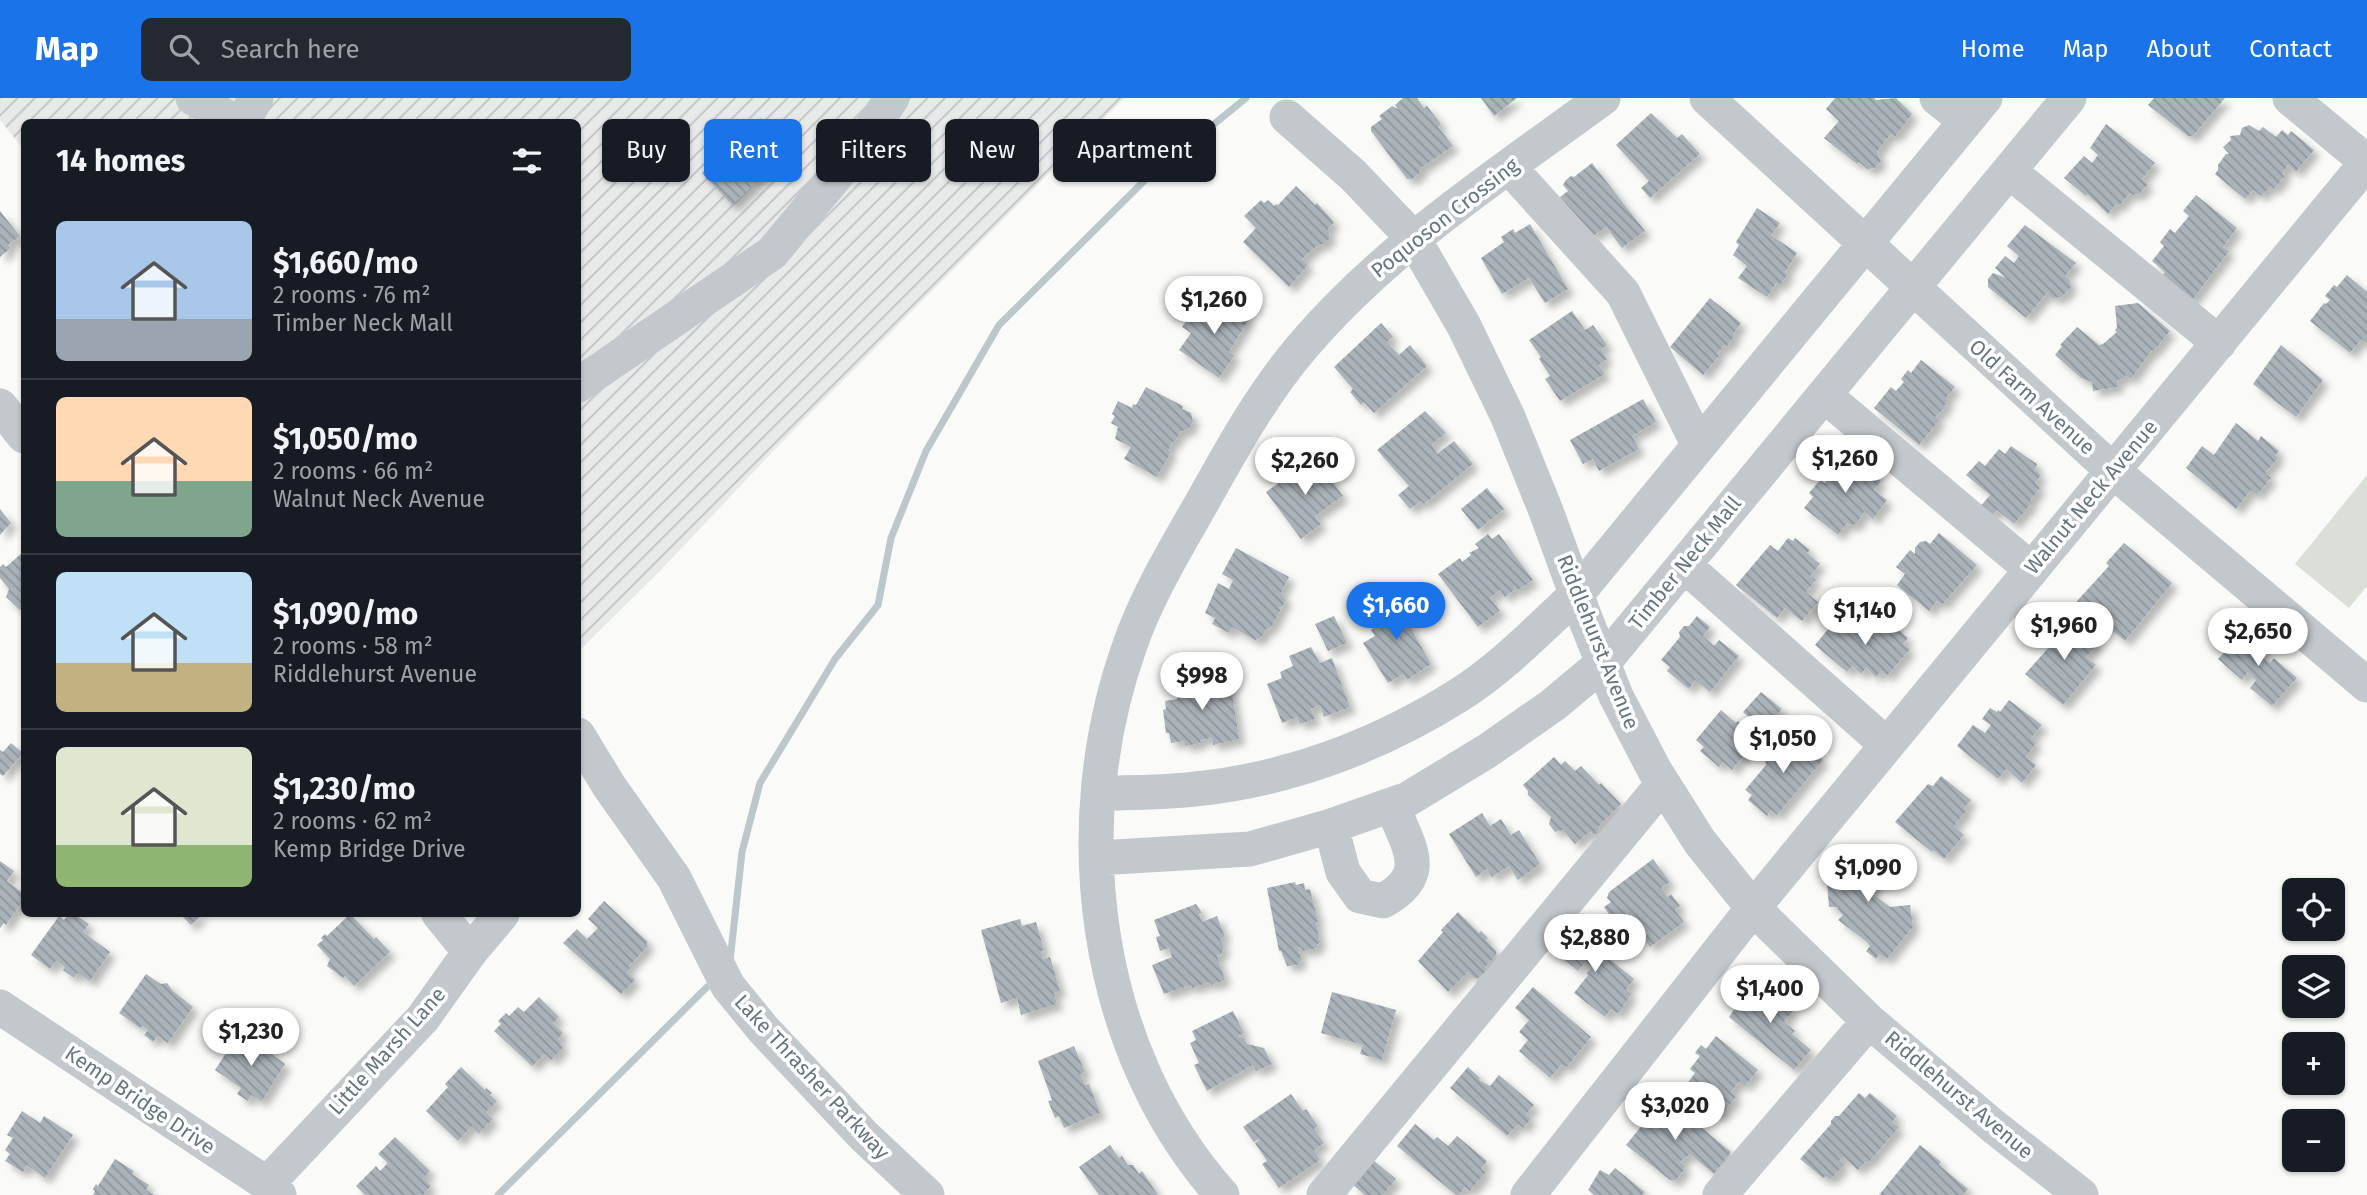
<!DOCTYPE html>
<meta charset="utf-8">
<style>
:root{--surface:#171b24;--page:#242831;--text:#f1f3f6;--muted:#9ea1a6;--line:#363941;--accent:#1a73e8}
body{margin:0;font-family:"Fira Sans",sans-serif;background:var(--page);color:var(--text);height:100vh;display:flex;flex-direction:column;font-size:26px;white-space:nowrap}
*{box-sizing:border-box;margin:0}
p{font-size:23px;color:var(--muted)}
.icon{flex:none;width:38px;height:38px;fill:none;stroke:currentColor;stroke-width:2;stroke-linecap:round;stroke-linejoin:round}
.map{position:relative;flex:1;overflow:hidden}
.panel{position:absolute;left:21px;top:21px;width:560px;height:798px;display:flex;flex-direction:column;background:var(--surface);border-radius:10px;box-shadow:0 2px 5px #0004}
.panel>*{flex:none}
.hud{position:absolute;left:602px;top:21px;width:665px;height:63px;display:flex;gap:14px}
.buttons{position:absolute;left:2282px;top:780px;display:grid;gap:14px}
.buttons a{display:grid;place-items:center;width:63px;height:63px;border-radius:10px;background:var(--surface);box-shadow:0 2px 5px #0004;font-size:35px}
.price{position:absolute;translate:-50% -60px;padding:0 16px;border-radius:24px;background:#fff;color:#222;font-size:23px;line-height:46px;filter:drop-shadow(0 2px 4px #0008)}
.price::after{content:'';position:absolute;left:50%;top:42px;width:21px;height:16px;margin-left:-10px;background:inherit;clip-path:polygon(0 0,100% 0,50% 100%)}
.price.on{background:var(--accent);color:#fff}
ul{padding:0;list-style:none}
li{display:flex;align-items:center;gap:21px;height:175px;padding:0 35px}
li+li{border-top:2px solid var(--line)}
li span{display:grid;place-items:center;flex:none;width:196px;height:140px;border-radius:10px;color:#555}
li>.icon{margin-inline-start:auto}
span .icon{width:84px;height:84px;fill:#fffc;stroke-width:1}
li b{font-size:30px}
h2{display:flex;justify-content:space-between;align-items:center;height:84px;padding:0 35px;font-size:30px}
.chip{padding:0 24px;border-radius:10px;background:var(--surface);box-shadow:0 2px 5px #0004;font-size:24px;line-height:63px}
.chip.on{background:var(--accent);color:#fff}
header{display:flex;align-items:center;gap:42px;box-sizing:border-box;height:98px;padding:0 35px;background:var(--accent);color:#fff}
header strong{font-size:33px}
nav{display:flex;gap:38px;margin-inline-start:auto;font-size:24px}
.search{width:490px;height:63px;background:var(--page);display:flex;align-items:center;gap:18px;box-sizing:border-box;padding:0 24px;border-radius:10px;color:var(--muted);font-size:26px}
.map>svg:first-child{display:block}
.industrial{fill:url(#industrial-furrows)}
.grass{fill:#dadfd7}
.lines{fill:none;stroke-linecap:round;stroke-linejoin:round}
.stream{stroke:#bbc7cb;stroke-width:7}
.building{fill:url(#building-back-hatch);filter:url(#shadow)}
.minor{stroke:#c3c8cc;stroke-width:35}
.labels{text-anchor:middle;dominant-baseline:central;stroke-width:7;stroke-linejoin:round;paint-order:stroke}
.street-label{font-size:21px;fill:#657683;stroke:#fff}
</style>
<header>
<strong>Map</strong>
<div class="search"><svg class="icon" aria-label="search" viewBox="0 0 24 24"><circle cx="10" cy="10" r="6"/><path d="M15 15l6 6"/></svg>Search here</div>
<nav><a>Home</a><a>Map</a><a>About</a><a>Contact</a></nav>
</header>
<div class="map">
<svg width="2367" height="1097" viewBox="0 0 2367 1097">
<defs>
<pattern id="industrial-furrows" width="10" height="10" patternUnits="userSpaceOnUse" patternTransform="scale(1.75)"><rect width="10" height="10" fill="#e8e9e9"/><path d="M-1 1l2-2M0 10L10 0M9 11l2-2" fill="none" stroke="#c0c1c2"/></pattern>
<pattern id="building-back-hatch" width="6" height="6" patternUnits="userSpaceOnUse" patternTransform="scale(1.75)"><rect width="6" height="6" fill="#aab3b9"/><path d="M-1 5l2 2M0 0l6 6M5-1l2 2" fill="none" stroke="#8e969c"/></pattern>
<filter id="shadow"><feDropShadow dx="6" dy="6" stdDeviation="3.5" flood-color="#0004"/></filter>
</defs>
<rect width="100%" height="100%" fill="#fafaf8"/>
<path class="industrial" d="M0 0H1124L780 346 659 474 578 554V24H24V52L0 22Z"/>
<path class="grass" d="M2367 377V488L2349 510 2295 466Z"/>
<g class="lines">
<path class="stream" d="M730 863 742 754 760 685 835 561 878 507 891 440 926 353 999 227 1144 83 1246 0
M498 1097 707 889"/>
</g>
<path class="building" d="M1403 0H1417L1424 10 1427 8 1441 26 1438 29 1453 48 1421 70 1420 75 1412 81H1407L1371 33V29L1382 21 1379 18 1392 8 1398 11 1395 7Z
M1481 0H1517L1494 18Z
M1835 0H1874L1876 2 1896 0 1912 16 1895 39 1891 36 1885 43 1877 54 1881 63 1875 70 1867 71 1859 64 1857 66 1824 40 1839 23 1826 11Z
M2154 0H2225L2193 38H2188L2148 7Z
M1651 15 1677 40 1682 36 1700 56 1650 100 1641 90 1649 83 1616 47Z
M761 20 791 52 732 107 702 75Z
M2106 26 2155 65 2142 81 2148 86 2139 96 2133 97 2130 95 2119 108 2116 106 2108 116 2087 96 2086 98 2064 80 2084 58 2092 65 2098 57 2090 50Z
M2249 27 2259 33 2263 29 2276 39 2282 32 2288 37 2291 33 2314 52 2296 74 2288 67 2282 76 2285 78 2274 91 2271 88 2261 98 2253 92 2245 101 2215 76 2218 72V67L2226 56H2229L2223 49 2231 42 2230 38 2240 37 2242 30Z
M1592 65 1645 133 1622 150 1606 129 1592 139 1560 99 1568 93 1563 87 1566 82 1571 78 1574 79Z
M1296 88 1315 107 1317 105 1334 124 1328 131 1330 140 1324 146 1318 147 1302 161 1308 167 1289 189 1243 144 1256 130 1244 118 1261 102 1264 105 1268 102 1274 108 1276 106 1278 107Z
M2196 97 2237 130 2223 149 2229 153 2191 204 2161 179 2165 174 2152 163 2164 148 2160 144 2170 131 2175 135 2189 118 2183 113Z
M1757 110 1780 125 1771 137 1797 155 1785 174 1788 176 1780 187 1776 185 1767 199 1738 180 1747 168 1733 157 1739 147 1736 144Z
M0 113 20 138 8 147 11 150 0 159Z
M1530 126 1568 191 1545 205 1529 180 1502 196 1481 160 1504 144 1501 139 1513 131 1515 135Z
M2025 127 2076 165 2065 178 2069 181 2071 189 2062 199 2052 200 2047 195 2026 220 1988 189V181L1993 175 2006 180 1995 170 2005 158 2014 165 2019 158 2007 148Z
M2347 177 2367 194V245L2362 241 2350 255 2310 223 2324 205 2326 206 2330 202 2325 198 2334 187 2337 189Z
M1217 198 1249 221 1229 254 1234 258 1219 280 1179 252 1191 235 1182 229 1194 213 1202 219Z
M1710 200 1741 225 1733 236 1735 238 1726 249 1724 247 1717 256 1719 258 1703 277 1670 249Z
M2138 205 2170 233 2154 253 2152 252 2131 281 2126 277 2122 281 2117 282 2118 289 2093 293 2092 284 2081 280 2055 257 2062 248 2060 247 2077 229 2099 247 2103 246 2117 234 2115 233 2117 229 2115 208Z
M1572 213 1585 232 1593 227 1607 247 1601 251 1607 261 1599 267 1605 276 1560 303 1545 281 1550 278 1539 261 1541 259 1529 242Z
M1381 225 1393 239 1387 244 1399 257 1410 247 1427 268 1374 315 1364 304 1361 307 1350 294 1353 291 1334 269Z
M2281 247 2323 282 2296 319 2253 286Z
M1921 262 1955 289 1946 300 1948 302 1944 308 1946 309 1935 319 1939 323 1919 347 1874 310 1891 289 1896 293 1904 284 1901 281 1908 272 1911 275Z
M1146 289 1183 308 1182 311 1191 315 1193 324 1189 331 1180 334 1175 344 1173 343 1168 352 1171 354 1157 379 1124 361 1131 349 1115 341 1118 329 1111 325 1115 318 1112 316 1118 303 1132 310 1133 306 1136 307Z
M1643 301 1656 324 1632 338 1639 351 1599 373 1593 361 1583 366 1570 342Z
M1425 313 1446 335 1432 346 1437 356 1454 343 1473 366 1424 406 1421 403 1410 411 1398 397 1409 388 1377 352Z
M2236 325 2258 343 2261 338 2279 353 2275 357 2278 360 2265 375 2271 380 2257 397 2251 392 2236 411 2186 370 2202 348 2214 357Z
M2011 348 2037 366 2035 372 2041 377 2035 385 2040 390 2030 403 2032 405 2014 426 1997 412 1992 418 1980 409 1990 397 1966 377 1979 363 1985 368 1999 351 2005 356Z
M1843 353 1881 383 1874 392 1887 402 1873 421 1864 414 1857 425 1852 428 1847 425 1838 437 1804 410 1813 399 1809 395 1820 382 1825 385 1831 378 1827 375Z
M1314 360 1343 398 1315 418 1321 426 1301 441 1266 394Z
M1487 390 1504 411 1478 432 1461 411Z
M0 411 11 425 0 437Z
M1939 435 1977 467 1942 507 1937 503 1929 513 1897 487 1905 476 1896 469 1910 452 1915 456V450L1920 444 1926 443 1930 446Z
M1488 436 1492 441 1499 436 1533 482 1517 493 1514 488V492L1505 499 1500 492 1490 500 1500 513 1478 529 1438 476 1460 460 1462 464 1471 457 1469 455 1479 450 1475 446Z
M1788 440 1793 443 1795 440 1810 452 1807 455 1820 466 1810 478 1816 482 1806 494 1818 504 1802 523 1785 510 1777 520 1736 487 1770 447 1778 453Z
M2124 445 2172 485 2125 543 2077 503 2109 468 2106 465Z
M1236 450 1289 479 1281 495 1286 502 1282 509 1278 510 1281 511 1271 530 1266 531 1262 539 1255 542 1232 529 1229 535 1212 526 1215 520 1205 515 1218 485 1229 491 1233 482 1222 476Z
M24 453V511L23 510 20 512 6 499 9 491 0 480V469L3 466 6 469Z
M1396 492 1409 513 1403 516 1431 566 1407 582 1403 576 1388 585 1363 545 1375 538 1371 532 1376 528 1375 525 1380 522 1382 525 1385 523 1374 506Z
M1879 516 1908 540 1903 546 1910 551 1887 578 1881 573 1876 579 1866 570 1861 576 1852 568 1847 574 1815 547 1833 525 1844 534 1855 522 1866 532Z
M1334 518 1347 545 1328 553 1315 526Z
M1697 518 1710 529 1703 538 1714 548 1719 542 1739 558 1710 594 1695 582 1689 591 1667 573 1670 569 1661 562 1680 539 1679 534 1684 528H1689Z
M2068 522 2098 546 2086 559 2096 567 2063 607 2025 576 2050 548 2043 542 2053 531 2058 535Z
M2243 533 2266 553 2262 558 2270 565 2274 560 2297 580 2272 608 2250 590 2256 582 2248 574 2242 582 2218 561Z
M1311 549 1320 565 1332 560 1350 609 1324 619 1320 607 1311 611 1315 621 1300 626 1297 619 1282 625 1267 586 1282 580 1280 574 1293 568 1289 558Z
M1224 576 1228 578 1230 592H1232L1239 641 1213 647 1212 640 1200 642 1201 645 1185 648 1184 643 1171 645 1169 635H1166L1163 612 1166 611 1165 603 1177 601 1179 598 1178 586 1181 582Z
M1761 594 1782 611 1732 672 1723 664 1719 669 1700 653 1704 649 1696 642 1721 612 1736 625 1738 623 1743 630 1751 621 1743 614Z
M2009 602 2042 627 2031 640 2036 645 2026 659 2036 667 2022 685 2006 671 1998 681 1957 648 1973 627 1985 635 1991 627 1982 621 1990 610 1997 614 1998 612 2000 614Z
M1794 634 1814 650 1812 653 1823 662 1777 717 1771 712 1767 718 1748 702 1752 697 1745 692 1766 667 1765 664 1773 659Z
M11 645 23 655 3 678 0 676V652L3 654Z
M1554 659 1561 667 1565 663 1575 673 1581 668 1599 687 1601 685 1621 706 1598 729 1600 731 1594 737 1591 734 1587 736 1575 746 1563 732 1555 734 1549 726 1551 719 1528 697V693L1523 687Z
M1941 678 1971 702 1964 710 1967 712 1954 728 1964 737 1944 761 1933 752 1932 754 1895 724 1928 686 1933 688Z
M1482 715 1490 728 1501 721 1511 737 1519 732 1540 766 1518 782 1509 768 1492 779 1487 771 1476 779 1449 736Z
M1861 747 1881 759 1879 761 1889 769 1873 790V796L1890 809 1910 807 1913 829 1887 861 1879 856 1876 861 1866 853 1870 848 1867 844 1838 822 1843 817 1838 812V809H1829L1827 785 1835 784V779L1839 772Z
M1653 761 1670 784 1661 790 1668 799 1671 796 1680 808 1675 812 1684 824 1650 849 1642 838 1637 842 1622 822 1616 826 1604 809 1611 804 1607 800 1609 794Z
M0 763 14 773 7 783 24 796V801L6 827 4 825 0 830Z
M1295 784 1296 787 1304 785 1305 792 1310 791 1318 824H1316L1320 845 1317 846 1318 850 1302 853 1301 849H1298L1301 862 1297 867 1287 868 1281 853H1279L1267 790Z
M604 803 648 844 646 846 648 848 629 868 630 870 627 874 635 882 621 896 563 845 577 831 587 841 598 830 588 821Z
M1196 806 1202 815 1199 816 1202 824 1217 818 1225 839 1220 841 1224 849 1221 857 1217 858 1225 882 1211 887 1210 884 1192 890 1191 887 1164 896 1152 867 1172 859 1169 850 1160 853 1156 839 1160 838 1154 822Z
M1458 814 1479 835 1481 833 1488 840 1486 842 1496 853V858L1485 869V874L1478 880H1474L1468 874 1448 894 1418 863 1443 834 1441 832Z
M69 816H74L89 826 83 834 110 854 90 883 77 875 74 880 63 872 65 869 56 863 50 871 31 857 59 818 64 822Z
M180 816H203L191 827Z
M350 816 374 841 376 839 390 854 354 888 345 878 343 880 327 868 330 861 317 847 323 842 321 840 325 836 327 838Z
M1020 821 1022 828 1036 824 1044 852 1041 853 1043 861 1050 859 1060 893 1054 895 1057 906 1021 917 1017 900 1001 905 981 832Z
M1570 829 1634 881 1626 892 1631 896 1620 914 1616 915 1611 911 1605 919 1574 895 1588 877 1586 876 1591 869 1585 865 1578 873 1552 851Z
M146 876 161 886 167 885 173 893 193 909 168 945 158 938 153 944 144 937 148 932 142 928 140 930 119 915Z
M1763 888 1779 898 1777 900 1793 913 1784 924 1795 933 1792 936 1811 952 1794 972 1729 919 1746 894 1751 891 1757 895Z
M1533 889 1591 939 1567 969 1561 967 1550 980 1519 953 1528 942 1519 934 1529 922 1515 910Z
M1332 894 1396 912 1382 962 1360 956 1363 947 1321 935Z
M539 899 559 919 553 925 563 935 558 941 562 945 560 947 563 950 551 962 545 956 532 968 494 933 501 926 498 923 506 915 509 918 518 909 524 914Z
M1233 913 1244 935 1238 938 1244 940 1247 946 1264 950 1272 966 1256 973 1253 967 1207 993 1194 967 1199 965 1190 945 1196 942 1192 933Z
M249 934 263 942 259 947 285 966 262 1003 251 997 248 1003 237 996 241 990 215 972 230 949 237 953Z
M1716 938 1758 972 1745 988 1740 983 1731 994 1736 999 1720 1019 1683 991 1695 975 1690 971 1700 958 1695 955 1701 947 1706 951Z
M1074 948 1085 974 1080 976 1085 987 1089 986 1100 1015 1064 1030 1059 1018 1055 1020 1048 1003 1052 1002 1038 963Z
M461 969 485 992 486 990 492 995 490 997 497 1003 486 1014 493 1021 479 1035 472 1028 458 1043 426 1013 448 989 445 986Z
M1468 969 1480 980 1479 982 1490 988 1499 977 1534 1007 1526 1016 1531 1021 1523 1030 1518 1026 1507 1038 1450 990Z
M1859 995 1865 1000 1870 995 1897 1018 1892 1024 1899 1029 1868 1065 1866 1063 1858 1072 1843 1059 1839 1063 1844 1067 1830 1082 1826 1078 1823 1080 1800 1061 1831 1026V1023L1835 1018H1839Z
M1291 996 1303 1013 1306 1011 1318 1028 1314 1031 1324 1045 1314 1052 1320 1062 1279 1090 1262 1066 1267 1063 1255 1045 1260 1042 1259 1041 1254 1044 1243 1029Z
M1663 998 1731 1054 1714 1076 1690 1056 1680 1064 1684 1067V1072L1676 1082H1670L1626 1047 1644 1025 1645 1027 1649 1022 1644 1019Z
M22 1013 40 1025 44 1018 73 1037 45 1080 27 1067 23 1074 5 1063 10 1056 5 1052 13 1040 7 1037Z
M1415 1026 1434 1042 1437 1039 1448 1048 1457 1038 1487 1063 1481 1071 1486 1074 1474 1088 1470 1093 1465 1089 1459 1097H1456L1397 1048Z
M395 1039 430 1073 423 1080 431 1088 423 1097H365L356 1088 376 1068 380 1073 388 1065 378 1056Z
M1110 1047 1119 1060 1122 1058 1128 1067H1133L1139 1076 1142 1073 1158 1097H1099L1079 1069Z
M1920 1047 1941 1064 1939 1067 1968 1091 1963 1097H1879Z
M115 1061 134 1073 132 1076 149 1087 146 1092 154 1097H93L95 1093 93 1091 96 1086 98 1088Z
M1372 1061 1396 1081 1383 1097H1365L1352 1086Z
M1615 1070 1645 1094 1642 1097H1594L1588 1092 1600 1072 1609 1077Z"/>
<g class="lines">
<path class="minor" d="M193 0 235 24
M1707 0 2112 372 2367 587
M1937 0 1966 23
M2290 0 2367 64
M1287 19 1353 77 1413 140 1464 228 1508 319 1546 413 1585 520 1616 598 1655 673 1700 744 1753 810 1869 923 1993 1028 2081 1097
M243 24 256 0
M1509 69 1623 195 1699 348
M2009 73 2219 245
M578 287 772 155 854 56 892 0
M1824 297 2031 471
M0 308 24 338
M1684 467 1887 647
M578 637 609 688 674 780 728 888 763 931 864 1038 927 1097
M1099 696C1130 694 1163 695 1195 691 1288 682 1380 647 1459 597 1502 570 1539 531 1576 497L1985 0
M1331 728 1343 774 1360 798 1383 803C1432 776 1408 749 1392 707
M1097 760 1250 751 1331 728 1408 701 1487 653 1553 607 1603 565 2069 0
M439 816 470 854
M0 909 267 1086 279 1097
M267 1086 423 920 470 854 502 816
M1222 1097C1092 952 1065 727 1130 547 1148 495 1178 447 1205 399 1234 347 1263 295 1302 249 1387 149 1498 77 1603 0
M1324 1097 1663 686
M1528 1097 1753 810 2367 64
M1720 1097 1869 923"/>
</g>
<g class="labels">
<g class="street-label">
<text transform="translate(1445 120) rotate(-38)">Poquoson Crossing</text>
<text transform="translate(2032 299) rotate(42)">Old Farm Avenue</text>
<text transform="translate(2091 399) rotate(-50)">Walnut Neck Avenue</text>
<text transform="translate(1685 465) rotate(-51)">Timber Neck Mall</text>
<text transform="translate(1598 544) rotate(68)">Riddlehurst Avenue</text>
<text transform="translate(387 953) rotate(-48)">Little Marsh Lane</text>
<text transform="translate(812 979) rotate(47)">Lake Thrasher Parkway</text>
<text transform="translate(1959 997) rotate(40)">Riddlehurst Avenue</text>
<text transform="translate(140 1002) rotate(34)">Kemp Bridge Drive</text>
</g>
</g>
</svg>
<div class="buttons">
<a><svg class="icon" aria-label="locate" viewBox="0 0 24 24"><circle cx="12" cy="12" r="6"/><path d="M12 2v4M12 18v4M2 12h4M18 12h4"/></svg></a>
<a><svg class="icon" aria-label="layers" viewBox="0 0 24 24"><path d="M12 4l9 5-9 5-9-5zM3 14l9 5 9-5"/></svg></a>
<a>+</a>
<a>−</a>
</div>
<b class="price" style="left:1214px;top:238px">$1,260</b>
<b class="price" style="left:1845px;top:397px">$1,260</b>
<b class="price" style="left:1305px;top:399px">$2,260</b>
<b class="price on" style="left:1396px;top:544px">$1,660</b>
<b class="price" style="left:1865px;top:549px">$1,140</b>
<b class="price" style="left:2064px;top:564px">$1,960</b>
<b class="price" style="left:2258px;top:570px">$2,650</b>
<b class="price" style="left:1202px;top:614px">$998</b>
<b class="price" style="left:1783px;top:677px">$1,050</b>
<b class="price" style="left:1868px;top:806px">$1,090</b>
<b class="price" style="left:1595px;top:876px">$2,880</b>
<b class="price" style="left:1770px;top:927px">$1,400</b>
<b class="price" style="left:251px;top:970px">$1,230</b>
<b class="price" style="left:1675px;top:1044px">$3,020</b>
<div class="hud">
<a class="chip">Buy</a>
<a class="chip on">Rent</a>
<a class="chip">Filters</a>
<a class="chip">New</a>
<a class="chip">Apartment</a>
</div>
<section class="panel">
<h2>14 homes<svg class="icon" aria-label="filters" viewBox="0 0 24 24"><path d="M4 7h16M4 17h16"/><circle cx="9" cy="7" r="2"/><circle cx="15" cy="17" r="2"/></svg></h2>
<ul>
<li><span style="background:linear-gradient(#a9c7e8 70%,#9aa5b1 0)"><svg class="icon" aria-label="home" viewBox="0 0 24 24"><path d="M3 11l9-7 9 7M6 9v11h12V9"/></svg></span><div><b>$1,660/mo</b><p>2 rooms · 76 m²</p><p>Timber Neck Mall</p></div></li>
<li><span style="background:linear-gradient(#ffd9b3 60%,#7fa58c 0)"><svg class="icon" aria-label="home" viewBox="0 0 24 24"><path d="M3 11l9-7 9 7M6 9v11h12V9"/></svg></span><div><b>$1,050/mo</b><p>2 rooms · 66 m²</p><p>Walnut Neck Avenue</p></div></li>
<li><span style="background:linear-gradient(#bfe0f5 65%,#c2b280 0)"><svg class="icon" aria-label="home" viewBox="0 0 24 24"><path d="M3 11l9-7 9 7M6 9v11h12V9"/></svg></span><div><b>$1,090/mo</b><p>2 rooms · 58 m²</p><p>Riddlehurst Avenue</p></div></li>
<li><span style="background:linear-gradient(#dfe7d0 70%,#8fb573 0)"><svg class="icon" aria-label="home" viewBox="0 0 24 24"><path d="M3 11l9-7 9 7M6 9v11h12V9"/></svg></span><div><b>$1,230/mo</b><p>2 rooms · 62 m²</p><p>Kemp Bridge Drive</p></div></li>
</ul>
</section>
</div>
